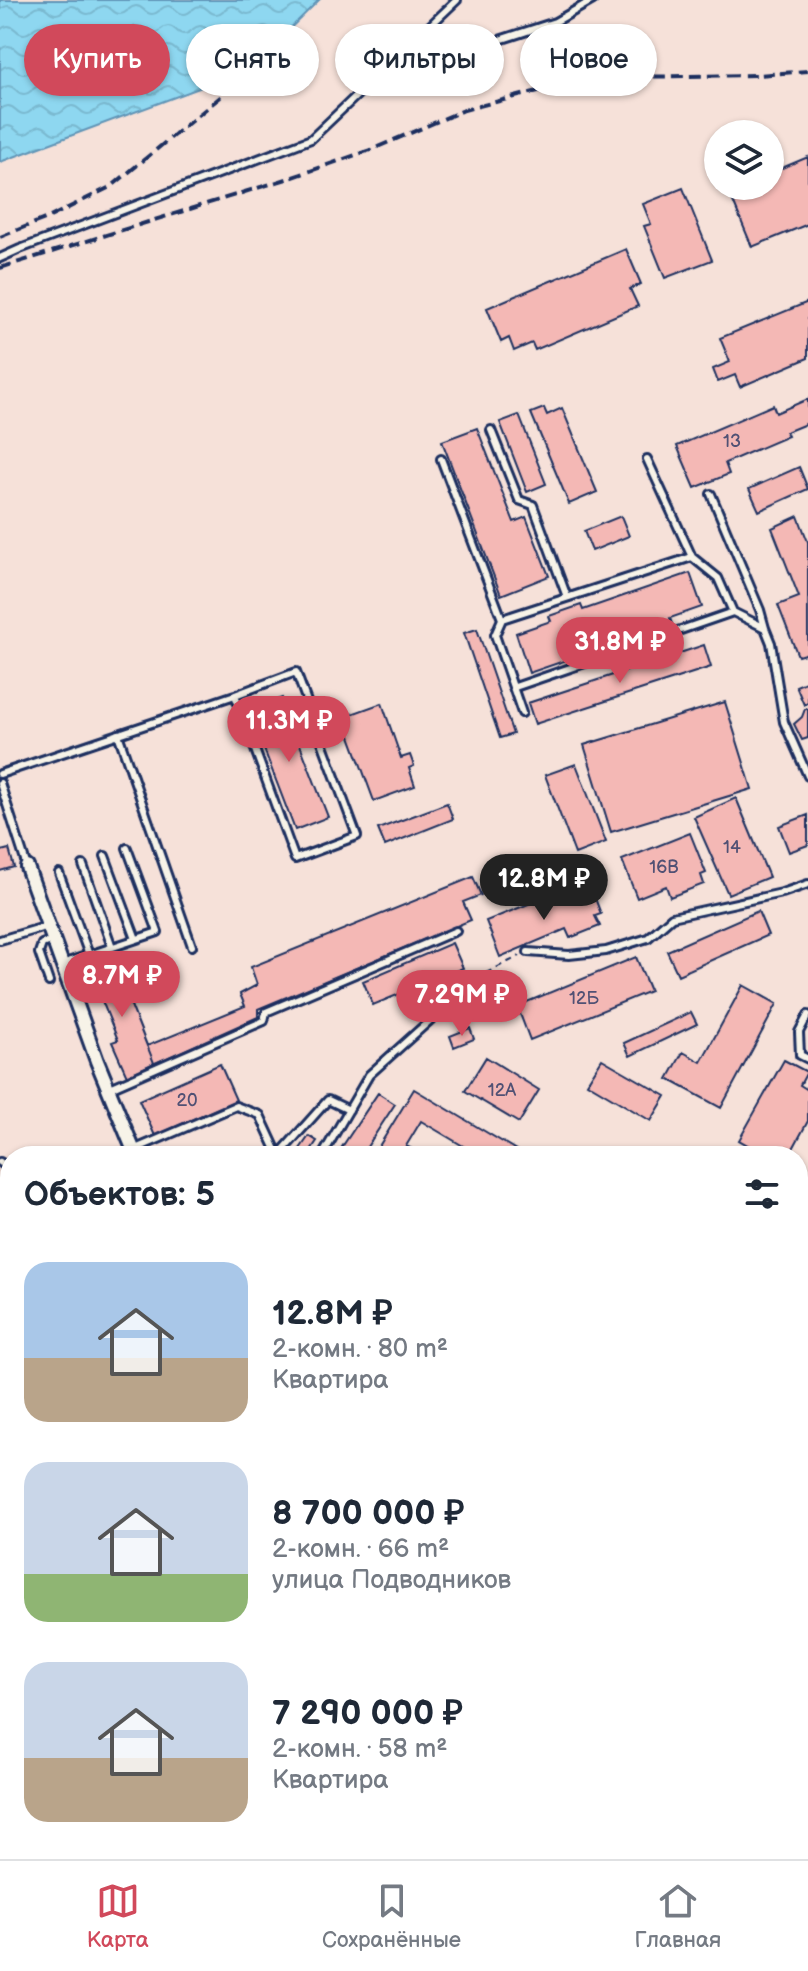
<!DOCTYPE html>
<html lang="ru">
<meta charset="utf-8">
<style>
:root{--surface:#fff;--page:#f2f2f3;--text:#1f2937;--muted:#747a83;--line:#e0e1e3;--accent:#d1495b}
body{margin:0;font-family:"Balsamiq Sans",sans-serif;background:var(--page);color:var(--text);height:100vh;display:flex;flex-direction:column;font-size:30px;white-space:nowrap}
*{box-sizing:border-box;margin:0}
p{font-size:26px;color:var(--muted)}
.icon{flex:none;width:44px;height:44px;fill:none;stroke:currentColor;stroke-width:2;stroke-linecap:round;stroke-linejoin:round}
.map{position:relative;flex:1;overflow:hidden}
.drawer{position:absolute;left:0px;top:1146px;width:808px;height:714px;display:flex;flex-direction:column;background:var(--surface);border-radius:32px 32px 0 0;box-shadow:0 2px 6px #0004}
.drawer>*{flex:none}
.guide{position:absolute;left:24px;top:24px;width:760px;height:72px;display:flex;gap:16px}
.fabs{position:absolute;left:704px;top:120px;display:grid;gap:16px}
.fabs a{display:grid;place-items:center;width:80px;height:80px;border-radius:50%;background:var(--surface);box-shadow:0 2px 6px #0004;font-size:40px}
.price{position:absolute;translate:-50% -68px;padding:0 18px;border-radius:28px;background:var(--accent);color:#fff;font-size:26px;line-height:52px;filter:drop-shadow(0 2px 4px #0008)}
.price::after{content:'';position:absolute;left:50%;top:48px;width:24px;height:18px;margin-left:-12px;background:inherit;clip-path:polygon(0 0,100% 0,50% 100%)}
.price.selected{background:#222;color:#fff}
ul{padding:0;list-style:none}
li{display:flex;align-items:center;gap:24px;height:200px;padding:0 24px}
li span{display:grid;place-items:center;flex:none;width:224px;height:160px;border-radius:24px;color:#555}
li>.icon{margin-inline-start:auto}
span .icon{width:96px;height:96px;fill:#fffc;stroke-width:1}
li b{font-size:34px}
h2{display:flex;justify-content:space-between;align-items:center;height:96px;padding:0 24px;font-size:34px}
.tag{padding:0 28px;border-radius:36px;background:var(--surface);box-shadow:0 2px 6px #0004;font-size:28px;line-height:72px}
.tag.selected{background:var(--accent);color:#fff}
.dock{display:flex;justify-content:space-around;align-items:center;height:112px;border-top:2px solid var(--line);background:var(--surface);font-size:22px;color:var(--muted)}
.dock a{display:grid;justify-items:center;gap:4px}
.dock .selected{color:var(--accent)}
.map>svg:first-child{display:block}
.water{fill:url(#water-waves);stroke:#6094b6;stroke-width:2}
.building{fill:#f4b8b5;stroke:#1b2f5e;stroke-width:2}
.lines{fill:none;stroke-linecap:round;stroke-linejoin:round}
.service-casing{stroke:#1b2f5e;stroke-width:12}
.minor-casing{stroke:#1b2f5e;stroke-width:18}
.primary-casing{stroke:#1b2f5e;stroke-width:26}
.path{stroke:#1b2f5e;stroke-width:2;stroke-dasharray:6 6;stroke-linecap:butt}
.service{stroke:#f7f3e8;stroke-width:6}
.minor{stroke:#f7f3e8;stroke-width:12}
.primary{stroke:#f7f3e8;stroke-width:20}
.rail{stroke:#1b2f5e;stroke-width:4;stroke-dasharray:12 6;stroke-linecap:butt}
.labels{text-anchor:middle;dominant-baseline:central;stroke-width:8;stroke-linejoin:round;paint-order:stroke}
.number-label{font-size:18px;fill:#515174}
</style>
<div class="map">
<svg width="808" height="1859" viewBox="0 0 808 1859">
<defs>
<pattern id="water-waves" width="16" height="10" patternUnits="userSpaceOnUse" patternTransform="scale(2)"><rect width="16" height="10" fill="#8ed7f0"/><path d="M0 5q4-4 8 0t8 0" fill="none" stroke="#7ab9d0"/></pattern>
</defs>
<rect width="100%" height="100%" fill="#f6e1d9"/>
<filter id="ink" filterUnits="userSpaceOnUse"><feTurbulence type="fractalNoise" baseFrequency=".0125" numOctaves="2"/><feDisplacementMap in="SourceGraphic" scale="16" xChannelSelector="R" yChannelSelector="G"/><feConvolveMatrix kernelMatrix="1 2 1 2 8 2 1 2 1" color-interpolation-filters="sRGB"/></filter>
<g filter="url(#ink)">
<path class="water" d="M0 0H319L248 70 0 162Z"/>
<path class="building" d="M808 157V224L752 247 732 199 751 191 749 186H770V173Z
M683 188 712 260 665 278 644 226 651 224 643 204Z
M626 249 641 284 630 289 638 306 535 350 532 343 514 351 509 338 501 342 487 308Z
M808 302V358L740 387 735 375 718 382 713 369 730 362 720 338Z
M808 399V423L786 432 788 436 725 463 729 474 695 488 677 446 773 405 776 413Z
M544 408 547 415 562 408 597 492 569 504 531 413Z
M519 415 546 484 527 492 500 422Z
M477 428 514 522 526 517 549 576 501 595 442 441Z
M799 467 808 489 759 511 749 489Z
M621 516 629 536 592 551 584 531Z
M798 516 808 542V653L798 656 778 605 799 597 772 528Z
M798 516 808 542V653L798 656 778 605 799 597 772 528Z
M690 573 702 607 670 618 672 624 529 673 516 633 551 621 549 616 581 605 583 610Z
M477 629 513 734 500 738 464 633Z
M704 645 711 667 535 724 528 703Z
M808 681V703L804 705 796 686Z
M808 681V703L804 705 796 686Z
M282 698 328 817 295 830 249 710Z
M725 702 752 789 611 832 584 745Z
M382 703 401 758 410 755 414 766 409 768 415 786 374 801 343 717Z
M805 709H808V738L802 740 794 724 802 717Z
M576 764 606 842 575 854 545 775Z
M736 798 769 877 728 894 694 817Z
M447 803 453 819 385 846 378 829Z
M808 815V845L789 852 779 826Z
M690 833 706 873 701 875 704 884 670 897 666 886 637 898 622 860Z
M0 848 1 851 9 849 14 867 0 871Z
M473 877 481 895 463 902 471 920 258 1009V1017L127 1076 112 1042 118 1040 89 969 113 960 147 1046 245 1006 240 994 257 985 251 967Z
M591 888 601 914 595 916 600 926 570 938 566 929 500 957 486 921 541 899 544 907Z
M758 911 768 935 678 975 667 951Z
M452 943 463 968 373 1005 363 981Z
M636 957 650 991 530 1040 517 1006Z
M113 960 154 1063 127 1076 112 1042 118 1040 89 969Z
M743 985 777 1004 721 1108 668 1079 683 1052 701 1062Z
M691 1012 697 1024 630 1056 624 1043Z
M470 1028 474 1039 454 1047 450 1036Z
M486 1057 539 1090 519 1123 465 1091Z
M602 1059 666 1096 651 1121 587 1083Z
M784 1060 807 1072 800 1085 808 1090V1121L789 1156H767L739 1140Z
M220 1064 236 1100 155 1136 139 1100Z
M414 1089 516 1150 512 1156H480L421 1121 406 1146 416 1151 413 1156H373Z
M378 1093 395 1104 361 1156H336Z
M309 1136 317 1141 307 1156H295Z
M10 1294V1313L0 1317V1298Z
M9 1377 10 1417 0 1422V1381Z
M10 1837V1850H91L95 1859H0V1841Z
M299 1850H345L348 1859H273Z
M601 1850H668L664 1859H596Z"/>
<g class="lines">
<g class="service-casing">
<path id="service" d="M376 80 555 22 593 0
M0 258 20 249 311 139 457 0
M491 430 519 500 533 505 567 597
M441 459 502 619 495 635 522 713
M647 459 692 557
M711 494 760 610 765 628
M502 619 692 557 718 578 733 612
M515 687 733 612 765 628 771 643 784 722 808 776
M118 734 192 946
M0 774 235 695 296 672 357 836 295 859 235 695
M0 783 27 867
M105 856 136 939
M83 865 112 947
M59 873 89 955
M0 940 48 926
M528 952 569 955 606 951 648 938 672 917 782 893 808 884
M62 964 158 932 127 848
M49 982 39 953 42 944 53 940
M808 1015 799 1032 800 1055 808 1059
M110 1088 264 1021 266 1012 456 931
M133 1150 236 1106 260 1115 278 1154
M278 1156 328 1100 349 1110
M322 1156 369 1075 476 979
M0 1162 10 1169
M0 1320 10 1316
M798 1587 808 1572
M0 1778 10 1774
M798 1793 808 1784
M670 1859 674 1850"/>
</g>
<g class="minor-casing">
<path id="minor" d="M27 867 97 1061 136 1156
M798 1752 808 1762"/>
</g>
<g class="primary-casing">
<path id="primary" d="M798 1337 808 1318
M798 1400 808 1381
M527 1859 532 1850
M556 1859 561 1850"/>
</g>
<path class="path" d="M486 973 520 956
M502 1859 507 1850"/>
<use href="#service" class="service"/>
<use href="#minor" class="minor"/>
<use href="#primary" class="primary"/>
<path class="rail" d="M0 237 52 216 112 186 224 94
M0 268 293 177 373 149 464 110 542 90 624 77 760 75 808 71
M798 1249 808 1231
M437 1859 447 1850
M465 1859 470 1850"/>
</g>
</g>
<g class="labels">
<g class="number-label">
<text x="732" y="441">13</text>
<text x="732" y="847">14</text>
<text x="664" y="867">16В</text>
<text x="584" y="998">12Б</text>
<text x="502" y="1090">12А</text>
<text x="187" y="1100">20</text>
</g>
</g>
</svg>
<div class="fabs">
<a><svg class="icon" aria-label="layers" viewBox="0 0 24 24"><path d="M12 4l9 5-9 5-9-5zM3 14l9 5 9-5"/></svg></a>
</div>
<b class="price" style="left:620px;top:685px">31.8M ₽</b>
<b class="price" style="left:289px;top:764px">11.3M ₽</b>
<b class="price selected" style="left:544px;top:922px">12.8M ₽</b>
<b class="price" style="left:122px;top:1019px">8.7M ₽</b>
<b class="price" style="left:462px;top:1038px">7.29M ₽</b>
<div class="guide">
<a class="tag selected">Купить</a>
<a class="tag">Снять</a>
<a class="tag">Фильтры</a>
<a class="tag">Новое</a>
</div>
<section class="drawer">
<h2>Объектов: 5<svg class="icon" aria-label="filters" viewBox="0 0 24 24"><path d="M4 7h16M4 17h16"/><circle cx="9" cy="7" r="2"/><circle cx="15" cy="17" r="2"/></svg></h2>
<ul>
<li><span style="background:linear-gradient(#a9c7e8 60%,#b9a48a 0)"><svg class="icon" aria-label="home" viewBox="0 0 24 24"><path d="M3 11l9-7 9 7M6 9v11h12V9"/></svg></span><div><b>12.8M ₽</b><p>2-комн. · 80 m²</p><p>Квартира</p></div></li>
<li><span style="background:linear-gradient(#c9d6e8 70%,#8fb573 0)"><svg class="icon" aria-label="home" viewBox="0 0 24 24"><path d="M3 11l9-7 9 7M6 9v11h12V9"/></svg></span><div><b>8 700 000 ₽</b><p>2-комн. · 66 m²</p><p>улица Подводников</p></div></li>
<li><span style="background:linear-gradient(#c9d6e8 60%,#b9a48a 0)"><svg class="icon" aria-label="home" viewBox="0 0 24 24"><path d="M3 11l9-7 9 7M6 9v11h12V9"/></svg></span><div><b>7 290 000 ₽</b><p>2-комн. · 58 m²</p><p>Квартира</p></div></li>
</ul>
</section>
</div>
<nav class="dock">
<a class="selected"><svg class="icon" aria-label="map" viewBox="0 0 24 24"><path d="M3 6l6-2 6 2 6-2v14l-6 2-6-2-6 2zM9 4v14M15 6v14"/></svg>Карта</a>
<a><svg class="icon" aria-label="saved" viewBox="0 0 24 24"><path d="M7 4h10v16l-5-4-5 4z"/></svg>Сохранённые</a>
<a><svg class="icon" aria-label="home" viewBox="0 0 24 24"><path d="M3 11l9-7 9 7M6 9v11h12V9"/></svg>Главная</a>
</nav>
